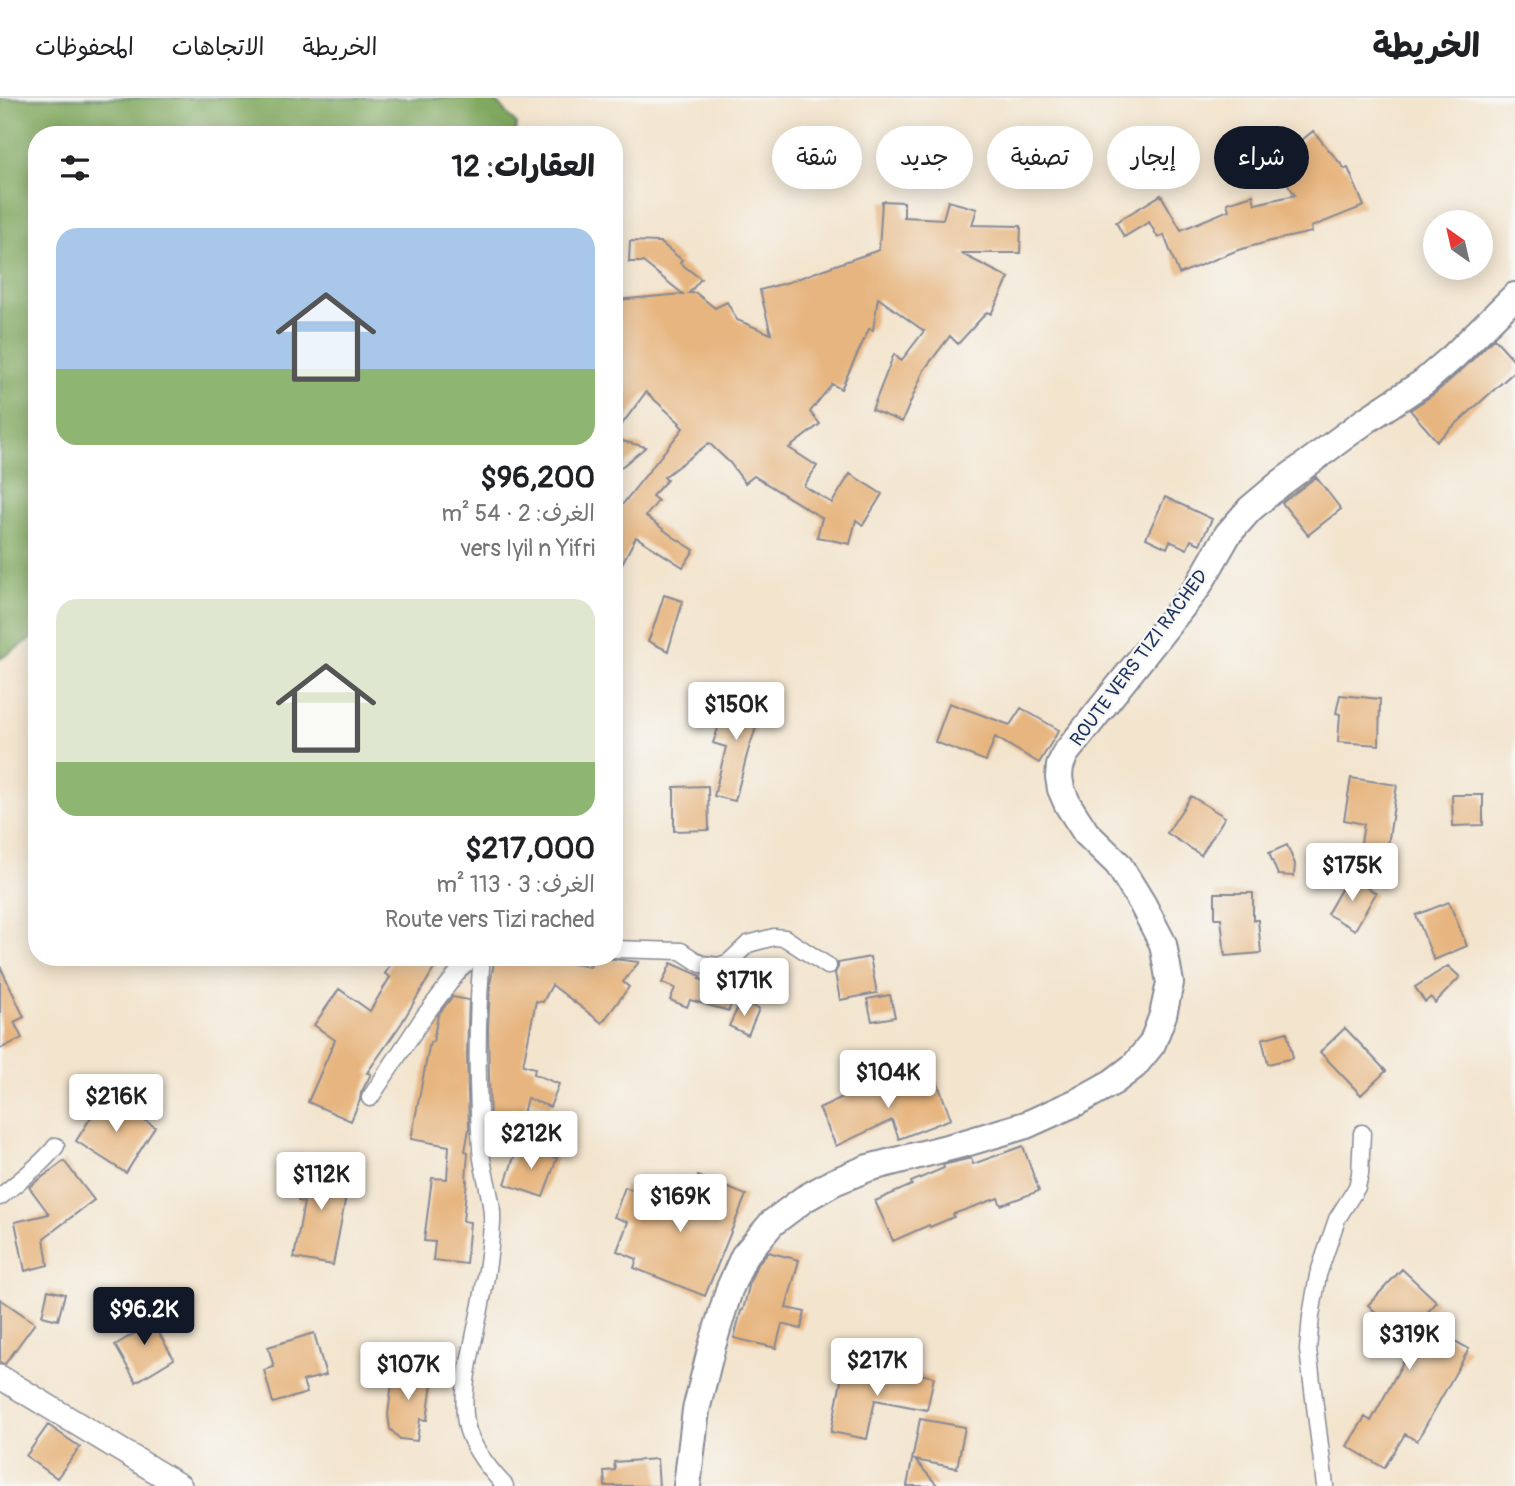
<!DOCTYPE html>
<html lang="ar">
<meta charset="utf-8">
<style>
:root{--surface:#fff;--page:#f2f2f2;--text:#202124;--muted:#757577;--line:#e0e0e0;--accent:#111827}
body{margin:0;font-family:Pangolin,"Playpen Sans Arabic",sans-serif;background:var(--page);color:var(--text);direction:rtl;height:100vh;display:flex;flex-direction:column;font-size:26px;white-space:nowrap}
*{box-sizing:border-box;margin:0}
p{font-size:23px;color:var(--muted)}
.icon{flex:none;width:38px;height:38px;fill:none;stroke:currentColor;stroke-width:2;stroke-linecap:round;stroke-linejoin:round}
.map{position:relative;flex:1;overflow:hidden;direction:ltr}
.drawer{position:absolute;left:28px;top:28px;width:595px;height:840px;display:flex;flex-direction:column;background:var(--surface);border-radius:28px;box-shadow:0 4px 18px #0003;direction:rtl}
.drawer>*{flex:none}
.guide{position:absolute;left:644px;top:28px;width:665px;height:63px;direction:rtl;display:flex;gap:14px}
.needle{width:46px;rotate:326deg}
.tools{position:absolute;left:1423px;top:112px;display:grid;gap:14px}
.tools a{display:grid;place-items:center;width:70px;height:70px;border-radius:50%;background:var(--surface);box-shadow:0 4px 18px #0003;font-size:35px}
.price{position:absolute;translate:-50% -60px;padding:0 16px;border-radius:7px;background:#fff;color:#222;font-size:23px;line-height:46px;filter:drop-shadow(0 2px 4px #0008)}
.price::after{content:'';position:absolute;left:50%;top:42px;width:21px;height:16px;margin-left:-10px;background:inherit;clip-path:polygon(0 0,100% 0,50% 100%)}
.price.on{background:var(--accent);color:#fff}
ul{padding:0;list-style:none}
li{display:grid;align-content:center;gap:14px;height:371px;padding:0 28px}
li span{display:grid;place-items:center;height:217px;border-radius:21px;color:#555}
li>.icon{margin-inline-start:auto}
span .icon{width:126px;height:126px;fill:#fffc;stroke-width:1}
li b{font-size:30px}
h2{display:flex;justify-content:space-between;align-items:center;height:84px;padding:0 28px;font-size:30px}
.pill{padding:0 24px;border-radius:32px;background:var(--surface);box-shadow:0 4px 18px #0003;font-size:24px;line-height:63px}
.pill.on{background:var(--accent);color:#fff}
header{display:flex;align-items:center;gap:42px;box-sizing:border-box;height:98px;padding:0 35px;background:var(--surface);border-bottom:2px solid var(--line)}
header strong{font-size:33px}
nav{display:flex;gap:38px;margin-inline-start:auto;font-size:24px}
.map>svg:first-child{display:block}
.forest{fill:#80a85e;stroke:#4e6c5e;stroke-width:2}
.building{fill:#e7b680}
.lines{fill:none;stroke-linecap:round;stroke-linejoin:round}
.street-casing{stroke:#878a96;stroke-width:19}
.secondary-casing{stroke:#878a96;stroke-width:26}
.primary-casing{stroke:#878a96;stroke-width:30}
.street{stroke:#fff;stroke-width:16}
.secondary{stroke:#fff;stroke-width:23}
.primary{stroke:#fff;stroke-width:26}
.labels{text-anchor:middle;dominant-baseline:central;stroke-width:5;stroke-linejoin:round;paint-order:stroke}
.street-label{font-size:19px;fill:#1b2f5e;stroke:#f6f6f2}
</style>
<header>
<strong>الخريطة</strong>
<nav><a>الخريطة</a><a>الاتجاهات</a><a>المحفوظات</a></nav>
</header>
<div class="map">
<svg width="1515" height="1388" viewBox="0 0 1515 1388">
<rect width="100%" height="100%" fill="#f6f6f2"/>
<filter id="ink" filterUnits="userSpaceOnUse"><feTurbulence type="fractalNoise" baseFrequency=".0143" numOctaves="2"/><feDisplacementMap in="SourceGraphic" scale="14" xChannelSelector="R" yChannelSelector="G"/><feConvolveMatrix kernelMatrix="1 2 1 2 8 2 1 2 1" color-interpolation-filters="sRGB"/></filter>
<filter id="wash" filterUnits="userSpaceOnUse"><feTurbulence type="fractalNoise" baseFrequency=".00686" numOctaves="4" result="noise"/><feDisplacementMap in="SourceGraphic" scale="28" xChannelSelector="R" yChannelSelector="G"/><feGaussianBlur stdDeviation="1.57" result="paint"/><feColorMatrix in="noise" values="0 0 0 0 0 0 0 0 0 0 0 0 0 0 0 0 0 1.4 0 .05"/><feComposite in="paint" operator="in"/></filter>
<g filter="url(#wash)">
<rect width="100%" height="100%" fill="#f3e4cd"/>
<path class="forest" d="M0 0H493L516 26V37H37V537L0 561Z"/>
<g id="blocks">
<path class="building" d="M1313 33 1345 71 1348 70 1364 108 1311 129 1312 134 1271 143 1238 152 1179 176 1164 137 1158 140 1149 124 1124 139 1116 124 1161 97 1181 132 1229 112 1227 105 1253 97 1255 106 1295 97 1275 67 1292 56 1289 53Z
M882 103 904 104V119L943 121 948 103 977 111 972 127 1021 128 1020 155H960L1009 180 991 216 987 214 958 246 950 238 924 272 902 324 872 312 894 256 901 263 924 233 878 200 873 232 869 231 841 291 832 286 810 314 820 326 789 350 817 368 804 388 832 405 850 376 882 396 863 427 856 422 850 446 817 439 822 420 754 378 745 385 730 365 709 345 664 379 667 382 652 398 658 403 646 418 672 438 694 452 683 469 636 439 614 481V417L683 330 679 326 680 325 646 294 614 337V214L618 216 617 202 683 196 643 164H629L630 143 660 144 682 162 680 165 701 181 689 195H696L715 210 727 204 737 222 771 236 760 192 789 184 830 169 879 152Z
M1494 240 1515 263V273L1437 343 1410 312 1434 296 1466 268Z
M614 341 646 349 614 375Z
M1316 379 1341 411 1308 437 1282 405Z
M1165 399 1212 421 1200 446 1191 442 1187 451 1170 443 1167 450 1146 440Z
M664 497 683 503 668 553 648 543 652 534Z
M730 595 764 606 748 653 735 703 714 698 726 649 713 645Z
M1340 597 1380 601 1379 647 1338 644 1340 616 1336 615Z
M949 605 1010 627 1021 610 1059 632 1039 665 995 639 986 663 935 644Z
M1351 680 1397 687 1385 767 1358 763 1364 726 1344 722Z
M708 688 709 732 674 733V689Z
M1452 697H1483V727L1453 728Z
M1191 698 1225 719 1201 757 1167 735Z
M1287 747 1295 766 1294 778 1278 777 1269 755Z
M1348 779 1376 795 1355 832 1327 816Z
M1215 795H1253V822H1258L1261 855 1225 858 1221 820H1215Z
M1449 804 1467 848 1434 862 1416 817Z
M394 859H441L401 926 367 975 371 976 361 995 360 1002 351 1023 308 1004 335 942 314 927 339 891 370 913 390 879 385 876Z
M495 859H530L590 869 597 859 639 864 623 884 629 889 602 925 552 887 543 904 536 903 523 967 535 970 534 976 559 986 550 1009 527 1000 519 1031 490 1025 488 931 490 886Z
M870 859 877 895 840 902 835 875 838 869V865Z
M671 865 701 878 699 881 735 890 729 913 690 902 687 909 670 902 675 890 662 885Z
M0 868 24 919 14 924 22 940 0 951Z
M1448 868 1460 879 1435 905 1431 899 1425 904 1415 889Z
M890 897 895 919 872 923 867 901Z
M452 899 469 902 467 955 469 1031 465 1053 468 1054 466 1083H467L463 1123 470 1124 466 1166 433 1162 435 1144 424 1143 432 1080 447 1081 449 1048 411 1041 430 944H433L438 917Z
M741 903 759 911 748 937 729 928Z
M1345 930 1386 973 1361 997 1320 954Z
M1287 934 1293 960 1268 966 1262 941Z
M933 973 951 1021 899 1041 892 1022 836 1048 819 1010 864 989 868 998Z
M105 997 155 1029 126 1075 76 1043Z
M518 1047 557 1060 543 1099 505 1086Z
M1023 1048 1039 1093 1001 1107 998 1100 953 1116 954 1119 930 1129 929 1127 893 1143 875 1103 912 1087 911 1084 944 1070 943 1067 971 1060 973 1066Z
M64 1063 94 1102 44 1140 48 1167 25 1173 15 1124 49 1116 29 1089Z
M302 1065 348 1070 345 1103 333 1167 294 1160 304 1104 298 1103Z
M698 1078 746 1097 705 1198 634 1170 637 1161 617 1153 628 1124 614 1119 625 1089 685 1113Z
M768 1154 799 1162 786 1210 805 1214 801 1231 782 1226 776 1250 734 1240 741 1213 743 1212 750 1184 757 1166Z
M1402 1171 1437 1204 1419 1223 1469 1251 1417 1343 1405 1336 1384 1370 1347 1348 1365 1319 1371 1323 1412 1248 1368 1207Z
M48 1192 65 1196 58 1222 42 1218Z
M0 1201 35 1225 5 1266 0 1265Z
M141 1205 174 1261 136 1284 115 1247 140 1232 128 1215Z
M314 1235 326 1277 303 1283 307 1295 273 1305 264 1272 274 1269 268 1249Z
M394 1268 423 1271 421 1284 432 1285 427 1322 420 1321 417 1343 400 1341 390 1331 388 1317Z
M881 1268 934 1279 927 1312 875 1302 867 1341 831 1334 843 1273 879 1280Z
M920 1321 965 1329 957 1370 915 1362 938 1388H907Z
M48 1327 80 1349 57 1380 26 1358Z
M657 1361 659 1388H605L604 1373 615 1372 614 1364Z"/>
</g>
</g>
<g filter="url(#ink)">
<use href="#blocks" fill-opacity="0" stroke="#878a96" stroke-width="2"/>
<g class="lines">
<g class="street-casing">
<path id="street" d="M614 851 681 853 701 866 719 868 729 864 748 846 774 839 785 840 828 868
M482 859C476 921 477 990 481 1051 482 1075 494 1101 492 1125 490 1162 483 1199 475 1235 469 1265 461 1295 466 1325 470 1348 489 1371 505 1388
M370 1000 425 917 461 870 475 859
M0 1099C19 1082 41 1068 56 1048
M1325 1388 1308 1252 1311 1218 1318 1177 1337 1121 1357 1089 1360 1076 1362 1035"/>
</g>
<g class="secondary-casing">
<path id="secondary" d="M0 1279 180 1388"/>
</g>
<g class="primary-casing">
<path id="primary" d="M687 1388 696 1312 712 1248 729 1192 744 1158 772 1125 804 1101 834 1084 868 1070 962 1046 1026 1027 1077 1004 1113 984 1134 968 1152 946 1163 917 1170 885 1163 846 1142 805 1118 766 1086 735 1068 707 1061 691 1059 679 1060 668 1065 656 1197 490 1228 436 1250 411 1281 385 1365 323 1424 284 1455 257 1515 198"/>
</g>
<use href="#street" class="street"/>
<use href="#secondary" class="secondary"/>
<use href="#primary" class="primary"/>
</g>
</g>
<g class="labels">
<g class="street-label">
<text transform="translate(1139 560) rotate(-53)">ROUTE VERS TIZI RACHED</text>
</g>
</g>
</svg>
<div class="tools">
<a><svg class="needle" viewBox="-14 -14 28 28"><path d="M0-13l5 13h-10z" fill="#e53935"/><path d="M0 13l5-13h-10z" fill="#757577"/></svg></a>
</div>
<b class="price" style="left:736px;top:644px">$150K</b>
<b class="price" style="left:1352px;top:805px">$175K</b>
<b class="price" style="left:744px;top:920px">$171K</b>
<b class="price" style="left:888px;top:1012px">$104K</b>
<b class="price" style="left:116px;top:1036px">$216K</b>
<b class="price" style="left:531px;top:1073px">$212K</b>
<b class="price" style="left:321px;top:1114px">$112K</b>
<b class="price" style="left:680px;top:1136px">$169K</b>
<b class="price on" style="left:144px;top:1249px">$96.2K</b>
<b class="price" style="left:1409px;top:1274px">$319K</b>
<b class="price" style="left:877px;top:1300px">$217K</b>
<b class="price" style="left:408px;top:1304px">$107K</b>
<div class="guide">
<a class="pill on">شراء</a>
<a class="pill">إيجار</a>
<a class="pill">تصفية</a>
<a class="pill">جديد</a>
<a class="pill">شقة</a>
</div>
<section class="drawer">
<h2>العقارات: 12<svg class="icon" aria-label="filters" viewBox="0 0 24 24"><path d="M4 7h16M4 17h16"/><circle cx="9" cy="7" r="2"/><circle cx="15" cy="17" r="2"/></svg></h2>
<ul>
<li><span style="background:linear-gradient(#a9c7e8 65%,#8fb573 0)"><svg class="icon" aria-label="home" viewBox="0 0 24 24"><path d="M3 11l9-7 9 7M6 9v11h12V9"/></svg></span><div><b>$96,200</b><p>الغرف: 2 · 54 m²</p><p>vers Iγil n Yifri</p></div></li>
<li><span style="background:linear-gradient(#dfe7d0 75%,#8fb573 0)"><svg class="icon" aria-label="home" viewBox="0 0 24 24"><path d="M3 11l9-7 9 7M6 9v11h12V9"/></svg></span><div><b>$217,000</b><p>الغرف: 3 · 113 m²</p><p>Route vers Tizi rached</p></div></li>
</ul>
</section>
</div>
